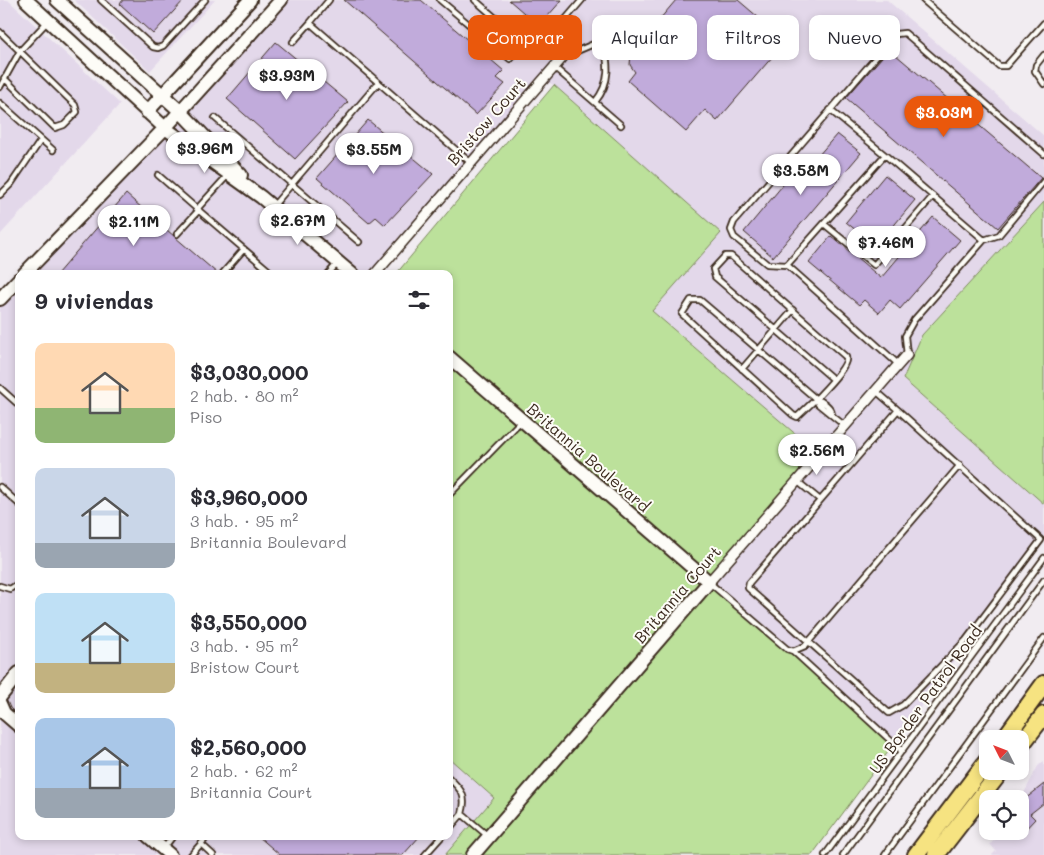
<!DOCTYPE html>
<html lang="es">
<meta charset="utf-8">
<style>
:root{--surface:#fff;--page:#f2f2f3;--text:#2b2b33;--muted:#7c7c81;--accent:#ea580c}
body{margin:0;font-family:Mali,sans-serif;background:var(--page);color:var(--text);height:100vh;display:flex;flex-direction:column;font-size:19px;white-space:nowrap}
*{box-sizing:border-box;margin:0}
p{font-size:16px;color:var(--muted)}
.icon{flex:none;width:28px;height:28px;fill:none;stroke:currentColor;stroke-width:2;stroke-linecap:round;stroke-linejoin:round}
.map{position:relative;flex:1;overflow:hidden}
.sheet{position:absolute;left:15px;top:270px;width:438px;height:570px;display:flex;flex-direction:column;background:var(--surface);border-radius:10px;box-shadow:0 2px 8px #0003}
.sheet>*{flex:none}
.banner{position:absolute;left:468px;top:15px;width:475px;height:45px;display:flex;gap:10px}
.needle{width:32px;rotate:312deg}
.controls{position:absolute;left:979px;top:730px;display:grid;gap:10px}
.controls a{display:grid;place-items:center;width:50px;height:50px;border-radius:10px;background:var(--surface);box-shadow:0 2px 8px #0003;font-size:25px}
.price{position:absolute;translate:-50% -42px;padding:0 11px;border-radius:18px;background:#fff;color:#222;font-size:16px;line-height:32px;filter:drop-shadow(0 1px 2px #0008)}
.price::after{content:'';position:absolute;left:50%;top:30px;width:15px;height:11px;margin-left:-8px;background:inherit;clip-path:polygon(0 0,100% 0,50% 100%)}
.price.on{background:var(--accent);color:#fff}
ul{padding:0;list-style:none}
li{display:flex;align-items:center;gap:15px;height:125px;padding:0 20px}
li span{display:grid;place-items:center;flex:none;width:140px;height:100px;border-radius:10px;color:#555}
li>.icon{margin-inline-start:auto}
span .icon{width:60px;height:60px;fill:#fffc;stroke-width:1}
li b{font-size:21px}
h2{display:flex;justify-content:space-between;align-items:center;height:60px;padding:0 20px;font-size:21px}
.chip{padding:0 18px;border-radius:10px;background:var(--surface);box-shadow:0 2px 8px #0003;font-size:18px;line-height:45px}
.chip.on{background:var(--accent);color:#fff}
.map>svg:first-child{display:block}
.built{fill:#e3d8ea}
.green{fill:#bce19b;stroke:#7c865c}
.building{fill:#c1abdb;stroke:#3b2a1e}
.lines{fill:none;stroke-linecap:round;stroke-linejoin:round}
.lane-casing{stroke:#3b2a1e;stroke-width:8}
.street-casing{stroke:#3b2a1e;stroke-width:12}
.secondary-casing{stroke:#3b2a1e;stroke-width:16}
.highway-casing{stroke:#3b2a1e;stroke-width:20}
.lane{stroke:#fdfcf7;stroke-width:4.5}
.street{stroke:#fdfcf7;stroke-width:9}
.secondary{stroke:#fdfcf7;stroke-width:12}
.highway{stroke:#f6e381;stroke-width:16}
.labels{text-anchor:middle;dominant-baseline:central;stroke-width:4;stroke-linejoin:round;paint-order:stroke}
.street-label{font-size:16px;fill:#3b2a1e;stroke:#fdfcf7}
</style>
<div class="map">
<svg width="1044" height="855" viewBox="0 0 1044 855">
<rect width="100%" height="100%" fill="#f1ecf1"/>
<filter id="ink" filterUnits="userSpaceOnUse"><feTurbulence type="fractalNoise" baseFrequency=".02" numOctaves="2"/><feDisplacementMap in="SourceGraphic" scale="10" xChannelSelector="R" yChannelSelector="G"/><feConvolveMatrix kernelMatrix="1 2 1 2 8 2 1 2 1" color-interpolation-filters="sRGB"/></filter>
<g filter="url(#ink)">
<path class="built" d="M0 0H8L120 104 0 235Z
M74 0H215L150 71Z
M287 0H887L1044 136V202L922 335 903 379 1044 504V535L894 744 793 651 709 582 820 455 652 311 720 233 554 85 543 80 375 274H24Z
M19 279V836H449V758L494 798 445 855H0V299Z
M1044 761V855H992L996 851 990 844 1002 834 1006 838 1010 834 1008 831H1020V801L1038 766Z"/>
<path class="green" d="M554 85 721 233 652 311 820 455 709 582 894 744 812 855H445L494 798 449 758V274H396Z
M1044 202V504L903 379 922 335Z"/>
<path class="building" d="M123 0H184L153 34 120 4Z
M344 0H421L504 71 497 78 505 84 476 115Z
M509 0H562L539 26Z
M676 0H738L786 41 717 121 705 110 686 132 628 81 635 72 630 65 631 53Z
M276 42 348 102 295 159 227 99Z
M889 49 1041 178 998 228 846 98Z
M368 120 433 174 385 225 376 217 369 223 317 178Z
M837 134 861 153 773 257 744 232 792 174 798 179Z
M885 175 915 200 876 247 846 222Z
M126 194 175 237 218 274H57Z
M933 217 960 240 900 309 890 300 879 313 864 300 859 305 809 263 831 236 881 278Z
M1044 784V803L1030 814 1035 819 1020 835V803Z
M258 836H420L403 855H280Z"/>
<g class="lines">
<g class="lane-casing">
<path id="lane" d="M101 0 153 47 158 48 163 46 205 0
M329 0 310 23 471 163
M440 0 510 59 525 44 563 57 603 40
M475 0 525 44
M923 0 999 66H1006L1044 23
M0 32 75 105 77 112 64 125 55 128 4 78
M293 42 310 23
M1044 55 1036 65 1035 71 1044 84
M563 57 558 28 582 0
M554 67 621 125
M0 87 20 51 47 22
M595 102C615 78 606 56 601 27
M0 103 53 150
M830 110 885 155
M215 118 359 242
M158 175 197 209 228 175
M0 195 11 184 41 140
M274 205 378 83
M197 209 273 274
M824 224 874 265 933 196
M177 234 199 210
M984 240 999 235 1044 181
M787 265 767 264 734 237 731 230 734 222 896 34 905 33 912 39 1044 154
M223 273 244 249
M328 274 337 264
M898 364 787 265 885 155 984 240 914 320 905 336 907 355
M742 369 793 310
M0 388 19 405
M875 390 898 410
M816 399 797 417 793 415 682 314 691 300H700L816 399C823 391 849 366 846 357L731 256H725L713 269 715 277 833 379
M898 410 1041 540 966 640 903 705 889 713 748 588 749 583Z
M832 414C831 407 823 401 816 399L818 404 845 426
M797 481 820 500
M0 487 19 504
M449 495 521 421
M711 584 787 649 793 651 805 646 960 465
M0 586 10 589 19 583
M793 651 902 751
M449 778C462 790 467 796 462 814L488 836
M449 829 462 814
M201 844 213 855
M164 848 173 836
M191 855 208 836
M425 855 442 836
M825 855 1044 558
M843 855 1044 580
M885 855 1044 638"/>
</g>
<g class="street-casing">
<path id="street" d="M375 274 563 57
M709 582 907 355"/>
</g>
<g class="secondary-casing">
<path id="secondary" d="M26 0 165 128 261 197 352 274
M57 0 180 111 241 175
M147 112 250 0
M24 274 165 128 281 0
M0 299 19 279
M449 357 709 582 473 855
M0 697 19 673
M0 704 4 713 19 726
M148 836 170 855"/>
</g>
<g class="highway-casing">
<path id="highway" d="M1004 739 1044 684
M1020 746 1044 715
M916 855 988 760
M936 855 1001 771"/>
</g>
<use href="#lane" class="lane"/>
<use href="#street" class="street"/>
<use href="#secondary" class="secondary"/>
<use href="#highway" class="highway"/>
</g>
</g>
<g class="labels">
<g class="street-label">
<text transform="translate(486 121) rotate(-49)">Bristow Court</text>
<text transform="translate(589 457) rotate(41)">Britannia Boulevard</text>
<text transform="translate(677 594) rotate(-49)">Britannia Court</text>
<text transform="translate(925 699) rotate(-54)">US Border Patrol Road</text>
</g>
</g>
</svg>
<div class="controls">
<a><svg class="needle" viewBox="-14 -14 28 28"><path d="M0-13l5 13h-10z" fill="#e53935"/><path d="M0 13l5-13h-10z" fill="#7c7c81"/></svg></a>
<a><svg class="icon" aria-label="locate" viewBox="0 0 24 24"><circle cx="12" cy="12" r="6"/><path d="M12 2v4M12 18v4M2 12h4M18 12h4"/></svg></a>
</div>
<b class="price" style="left:287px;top:101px">$3.93M</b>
<b class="price on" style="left:944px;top:138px">$3.03M</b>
<b class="price" style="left:205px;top:174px">$3.96M</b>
<b class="price" style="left:374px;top:175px">$3.55M</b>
<b class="price" style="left:801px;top:196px">$3.58M</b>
<b class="price" style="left:298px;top:246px">$2.67M</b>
<b class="price" style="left:134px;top:247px">$2.11M</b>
<b class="price" style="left:886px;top:268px">$7.46M</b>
<b class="price" style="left:817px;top:476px">$2.56M</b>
<div class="banner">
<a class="chip on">Comprar</a>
<a class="chip">Alquilar</a>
<a class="chip">Filtros</a>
<a class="chip">Nuevo</a>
</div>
<section class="sheet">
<h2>9 viviendas<svg class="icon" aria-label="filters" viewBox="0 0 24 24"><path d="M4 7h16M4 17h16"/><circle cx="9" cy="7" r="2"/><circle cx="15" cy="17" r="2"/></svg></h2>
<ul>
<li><span style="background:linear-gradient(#ffd9b3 65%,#8fb573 0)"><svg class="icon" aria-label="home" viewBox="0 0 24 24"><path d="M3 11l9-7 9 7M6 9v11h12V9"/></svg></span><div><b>$3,030,000</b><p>2 hab. · 80 m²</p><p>Piso</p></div></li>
<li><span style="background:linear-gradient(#c9d6e8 75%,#9aa5b1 0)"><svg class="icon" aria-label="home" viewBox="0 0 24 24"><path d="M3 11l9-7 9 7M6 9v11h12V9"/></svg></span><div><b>$3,960,000</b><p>3 hab. · 95 m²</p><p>Britannia Boulevard</p></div></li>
<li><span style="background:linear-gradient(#bfe0f5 70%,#c2b280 0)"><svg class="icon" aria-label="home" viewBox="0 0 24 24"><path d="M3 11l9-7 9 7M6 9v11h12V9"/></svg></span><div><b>$3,550,000</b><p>3 hab. · 95 m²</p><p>Bristow Court</p></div></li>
<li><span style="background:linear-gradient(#a9c7e8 70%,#9aa5b1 0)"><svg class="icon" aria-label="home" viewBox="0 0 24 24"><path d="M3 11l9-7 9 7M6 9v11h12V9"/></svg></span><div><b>$2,560,000</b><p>2 hab. · 62 m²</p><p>Britannia Court</p></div></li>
</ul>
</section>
</div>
